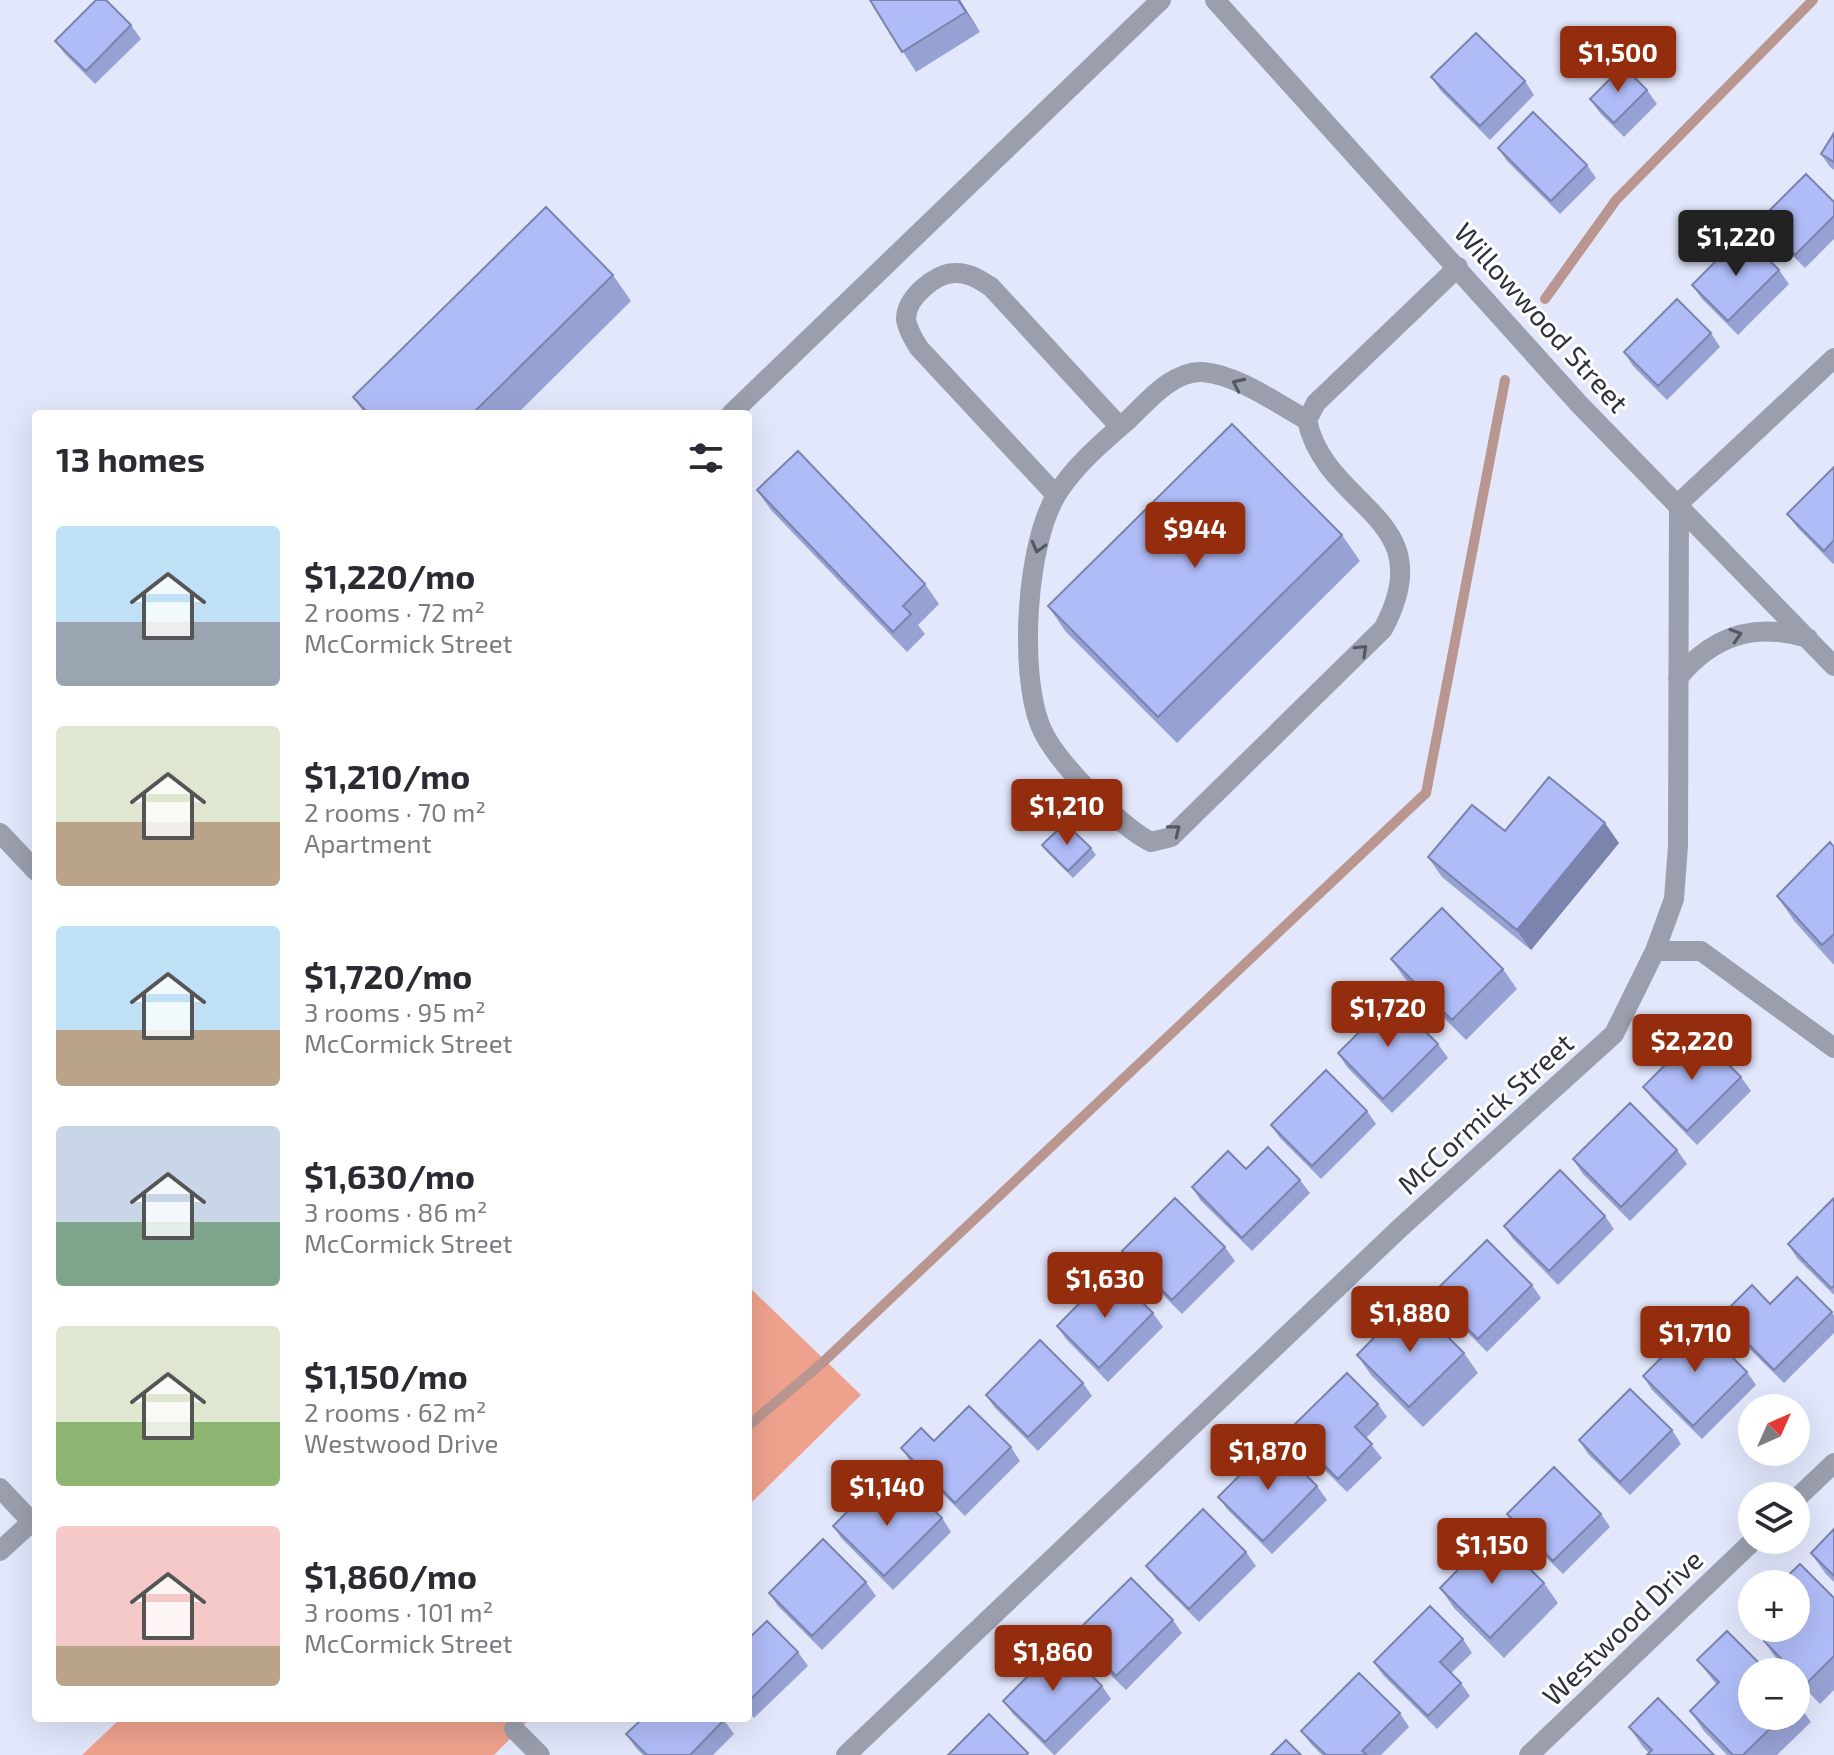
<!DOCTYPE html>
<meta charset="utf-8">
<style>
:root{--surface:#fff;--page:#f7f7f7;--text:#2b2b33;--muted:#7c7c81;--accent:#942d0e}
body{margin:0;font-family:"Exo 2",sans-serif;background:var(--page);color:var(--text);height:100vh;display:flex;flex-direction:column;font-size:30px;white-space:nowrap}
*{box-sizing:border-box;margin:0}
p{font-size:26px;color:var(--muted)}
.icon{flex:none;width:44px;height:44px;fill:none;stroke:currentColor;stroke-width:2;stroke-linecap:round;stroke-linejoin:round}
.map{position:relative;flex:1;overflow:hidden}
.details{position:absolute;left:32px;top:410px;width:720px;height:1312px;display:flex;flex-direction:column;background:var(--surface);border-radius:8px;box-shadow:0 8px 32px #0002}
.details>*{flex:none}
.needle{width:52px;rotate:45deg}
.tools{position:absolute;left:1738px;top:1394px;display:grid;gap:16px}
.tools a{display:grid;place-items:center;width:72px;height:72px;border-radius:50%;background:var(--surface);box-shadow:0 8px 32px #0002;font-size:40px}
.price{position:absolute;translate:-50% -68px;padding:0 18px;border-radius:8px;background:var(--accent);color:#fff;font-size:26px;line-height:52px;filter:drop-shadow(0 2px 4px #0008)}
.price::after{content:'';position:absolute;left:50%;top:48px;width:24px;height:18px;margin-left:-12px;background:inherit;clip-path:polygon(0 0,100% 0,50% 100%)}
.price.selected{background:#222;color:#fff}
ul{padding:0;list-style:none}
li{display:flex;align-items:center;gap:24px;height:200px;padding:0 24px}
li span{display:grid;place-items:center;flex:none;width:224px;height:160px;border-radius:8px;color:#555}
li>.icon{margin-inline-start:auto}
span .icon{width:96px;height:96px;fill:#fffc;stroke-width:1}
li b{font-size:34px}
h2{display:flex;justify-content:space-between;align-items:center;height:96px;padding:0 24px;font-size:34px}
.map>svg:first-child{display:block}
.green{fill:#eea28d}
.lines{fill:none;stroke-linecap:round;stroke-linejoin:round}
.stream{stroke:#b9968f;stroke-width:10}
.minor{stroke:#9b9fad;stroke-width:20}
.wall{fill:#97a2d4}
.shaded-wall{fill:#7b84ad}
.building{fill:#b0bcf7;stroke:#7b84ad;stroke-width:2}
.oneway{stroke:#545865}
.labels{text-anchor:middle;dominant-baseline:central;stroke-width:6;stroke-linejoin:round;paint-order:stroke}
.street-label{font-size:28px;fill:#2e313e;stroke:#fff}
</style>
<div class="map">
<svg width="1834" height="1755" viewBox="0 0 1834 1755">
<rect width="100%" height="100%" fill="#e2e7fc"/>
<path class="green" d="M748 1286 861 1395 748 1506Z
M121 1718H531L494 1755H82Z"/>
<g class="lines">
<path class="stream" d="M1545 299 1616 200 1813 0
M748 1426 821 1364 1426 793 1505 380"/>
<path class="minor" d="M1215 0 1579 404 1834 666
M731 414 1161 0
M1307 420C1276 403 1238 375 1203 372 1173 370 1147 402 1128 420 1103 442 1075 465 1057 494 1026 544 1019 671 1040 725 1053 759 1119 826 1151 842L1171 837 1383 629C1444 516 1326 510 1307 420L1316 403 1458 267
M1056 495 919 348C914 340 907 329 906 319 906 298 935 273 955 273 968 272 980 280 991 287L1120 427
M1678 678C1713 635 1755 622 1808 638
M0 833 36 871
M1655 951H1701L1834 1048
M0 1488 32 1522
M1796 1499 1834 1463
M0 1551 36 1518
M514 1729 540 1755
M846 1755 1400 1228 1614 1034 1655 951 1674 899 1678 846 1679 503 1834 358
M1529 1755 1754 1540"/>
</g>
<path class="wall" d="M870 0H960L980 32 916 72Z
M131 25 141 39 95 84 65 54 55 41Z
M1431 77 1525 81 1534 95 1490 140 1441 91Z
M1647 90 1657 104 1624 137 1600 113 1590 99Z
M1834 133V170L1830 167 1821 154Z
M1498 148 1587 165 1596 178 1560 214 1507 161Z
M1834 202V239L1805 268 1770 233 1760 220Z
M1779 270 1789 284 1738 335 1702 299 1692 285Z
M613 275 631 301 517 414H365L353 397Z
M1711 333 1720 347 1667 400 1633 366 1624 352Z
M1834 467V563L1833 564 1797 527 1787 514Z
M757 490 925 584 939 604 918 625 925 634 907 652 771 510Z
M1342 535 1360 561 1177 743 1066 632 1048 606Z
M1505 831 1619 843 1531 950 1442 877 1428 857Z
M1042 845 1091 848 1096 855 1073 878 1047 852Z
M1834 847V965L1795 922 1777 896Z
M1391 959 1503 969 1517 989 1466 1040 1405 979Z
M1438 1044 1448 1058 1392 1113 1347 1067 1338 1053Z
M1741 1077 1751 1091 1697 1145 1653 1100 1643 1087Z
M1367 1111 1376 1124 1321 1179 1280 1138 1271 1125Z
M1677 1150 1687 1164 1630 1221 1582 1173 1573 1159Z
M1246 1169 1300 1180 1310 1193 1252 1251 1201 1201 1192 1187Z
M1834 1198V1295L1797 1258 1788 1244Z
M1605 1216 1614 1229 1558 1285 1513 1239 1504 1226Z
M1225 1247 1235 1261 1182 1314 1132 1264 1122 1251Z
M1532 1285 1541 1298 1487 1352 1442 1307 1432 1294Z
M1770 1304 1832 1312 1834 1316V1333L1784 1383 1730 1330 1721 1316Z
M1153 1313 1163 1327 1108 1382 1066 1339 1057 1326Z
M1464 1353 1478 1373 1423 1427 1371 1375 1357 1355Z
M1747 1372 1756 1385 1702 1439 1652 1390 1643 1376Z
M1083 1383 1092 1396 1038 1451 995 1408 986 1395Z
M1378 1404 1387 1417 1366 1438 1382 1458 1347 1492 1298 1444 1289 1430Z
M1672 1430 1681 1444 1630 1495 1588 1454 1579 1440Z
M934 1441 1011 1447 1020 1461 965 1516 911 1462 901 1448Z
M1317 1486 1327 1500 1272 1554 1228 1510 1218 1497Z
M891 1510 942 1518 951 1532 893 1590 842 1539 833 1526Z
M1507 1514H1601L1610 1527 1563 1574 1516 1528Z
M1834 1529V1582L1825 1573 1811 1553Z
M1246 1552 1256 1566 1199 1622 1156 1579 1146 1566Z
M866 1582 876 1596 822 1650 778 1606 769 1593Z
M1544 1583 1558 1603 1504 1658 1454 1608 1440 1588Z
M1834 1598V1690L1820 1704 1796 1679V1672H1789L1778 1661 1764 1641Z
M1173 1620 1182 1633 1126 1690 1083 1648 1074 1634Z
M748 1639 798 1652 808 1666 754 1718 748 1712Z
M1463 1639 1472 1653 1451 1673 1461 1683 1470 1696 1437 1729 1383 1675 1374 1662Z
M1697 1660 1752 1716H1796V1701L1811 1722 1777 1755H1727L1704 1731 1690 1711 1717 1685Z
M1102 1686 1111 1699 1055 1755H1054L1013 1714 1003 1701Z
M1400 1713 1409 1727 1381 1755H1322L1311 1744 1301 1731Z
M724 1720 734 1734 713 1755H643L636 1748 626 1734Z
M1629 1727 1714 1755 1649 1753 1643 1747Z"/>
<path class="shaded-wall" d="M958 0H960L980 32 966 12Z
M1605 823 1619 843 1531 950 1517 930Z"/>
<path class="building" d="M96 0H106L131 25 86 71 55 41Z
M870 0H958L966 12 902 52Z
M1476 33 1525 81 1480 126 1431 77Z
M1623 66 1647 90 1614 123 1590 99Z
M1533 112 1587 165 1551 201 1498 148Z
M1834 133V162L1821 154Z
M1806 174 1834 202V216L1795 255 1760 220Z
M546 207 613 275 472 414H369L353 397Z
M1743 234 1779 270 1728 321 1692 285Z
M1677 299 1711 333 1658 386 1624 352Z
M1232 424 1342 535 1158 717 1048 606Z
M798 451 925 584 903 606 911 614 893 632 757 490Z
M1834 467V540L1824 551 1787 514Z
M1549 777 1605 823 1517 930 1428 857 1472 805 1505 831Z
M1065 823 1091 848 1068 871 1042 845Z
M1830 842 1834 847V934L1822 945 1777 896Z
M1442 908 1503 969 1452 1020 1391 959Z
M1393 999 1438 1044 1383 1099 1338 1053Z
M1697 1033 1741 1077 1687 1131 1643 1087Z
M1326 1070 1367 1111 1312 1166 1271 1125Z
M1630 1103 1677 1150 1621 1207 1573 1159Z
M1268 1147 1300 1180 1242 1238 1192 1187 1228 1151 1246 1169Z
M1560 1170 1605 1216 1549 1271 1504 1226Z
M1175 1198 1225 1247 1172 1300 1122 1251Z
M1834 1198V1286L1831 1288 1788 1244Z
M1487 1240 1532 1285 1478 1339 1432 1294Z
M1111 1271 1153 1313 1099 1368 1057 1326Z
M1797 1277 1832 1312 1774 1370 1721 1316 1752 1285 1770 1304Z
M1411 1300 1464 1353 1409 1407 1357 1355Z
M1697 1322 1747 1372 1693 1426 1643 1376Z
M1040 1340 1083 1383 1028 1437 986 1395Z
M1347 1373 1378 1404 1355 1427 1372 1444 1338 1479 1289 1430Z
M1630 1389 1672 1430 1620 1482 1579 1440Z
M969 1406 1011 1447 955 1503 901 1448 921 1428 934 1441Z
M1273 1442 1317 1486 1263 1541 1218 1497Z
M1554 1467 1601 1514 1553 1561 1507 1514Z
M870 1489 891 1510 912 1489 942 1518 884 1576 833 1526Z
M1203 1509 1246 1552 1189 1609 1146 1566Z
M1834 1529V1576L1811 1553Z
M1494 1533 1544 1583 1490 1638 1440 1588Z
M823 1539 866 1582 812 1636 769 1593Z
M1800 1564 1834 1598V1656L1806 1684 1764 1641 1777 1628H1796V1584H1779Z
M1131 1578 1173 1620 1116 1676 1074 1634Z
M1430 1606 1463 1639 1440 1662 1461 1683 1428 1716 1374 1662Z
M767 1621 798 1652 748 1702V1639Z
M1727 1631 1768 1672H1752V1716H1783L1743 1755H1733L1690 1711 1719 1682 1697 1660Z
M1060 1644 1102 1686 1045 1742 1003 1701Z
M1359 1673 1400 1713 1362 1751 1367 1755H1326L1301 1731Z
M1658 1698 1714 1755H1647L1652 1750 1629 1727Z
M989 1714 1028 1753 1027 1755H948Z
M643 1718H722L724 1720 690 1755H647L626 1734Z
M1286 1740 1301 1755H1271Z"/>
<defs><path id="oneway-chevron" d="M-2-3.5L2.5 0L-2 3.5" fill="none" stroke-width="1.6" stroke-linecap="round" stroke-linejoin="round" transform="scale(2)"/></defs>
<g class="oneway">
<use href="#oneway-chevron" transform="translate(1238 384) rotate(-155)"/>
<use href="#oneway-chevron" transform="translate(1038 547) rotate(105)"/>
<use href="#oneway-chevron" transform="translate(1736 635) rotate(-17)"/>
<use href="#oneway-chevron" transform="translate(1362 650) rotate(-44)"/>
<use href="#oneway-chevron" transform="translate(1175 830) rotate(-38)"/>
</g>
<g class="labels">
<g class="street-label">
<text transform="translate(1542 317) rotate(48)">Willowwood Street</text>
<text transform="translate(1485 1113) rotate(-42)">McCormick Street</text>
<text transform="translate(1622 1627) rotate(-44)">Westwood Drive</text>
</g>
</g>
</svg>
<div class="tools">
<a><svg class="needle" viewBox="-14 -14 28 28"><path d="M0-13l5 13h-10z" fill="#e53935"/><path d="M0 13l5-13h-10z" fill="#7c7c81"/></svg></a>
<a><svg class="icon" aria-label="layers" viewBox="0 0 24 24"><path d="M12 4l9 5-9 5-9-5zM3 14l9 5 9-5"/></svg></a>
<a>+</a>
<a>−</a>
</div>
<b class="price" style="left:1618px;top:94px">$1,500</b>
<b class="price selected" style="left:1736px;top:278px">$1,220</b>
<b class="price" style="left:1195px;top:570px">$944</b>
<b class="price" style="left:1067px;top:847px">$1,210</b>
<b class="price" style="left:1388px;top:1049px">$1,720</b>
<b class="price" style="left:1692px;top:1082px">$2,220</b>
<b class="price" style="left:1105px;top:1320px">$1,630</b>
<b class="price" style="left:1410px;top:1354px">$1,880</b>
<b class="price" style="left:1695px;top:1374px">$1,710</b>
<b class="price" style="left:1268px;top:1492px">$1,870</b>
<b class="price" style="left:887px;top:1528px">$1,140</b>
<b class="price" style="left:1492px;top:1586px">$1,150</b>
<b class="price" style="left:1053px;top:1693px">$1,860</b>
<section class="details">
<h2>13 homes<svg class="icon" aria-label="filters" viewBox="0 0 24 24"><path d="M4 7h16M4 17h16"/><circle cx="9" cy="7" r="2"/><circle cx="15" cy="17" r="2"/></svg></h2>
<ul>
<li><span style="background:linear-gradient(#bfe0f5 60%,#9aa5b1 0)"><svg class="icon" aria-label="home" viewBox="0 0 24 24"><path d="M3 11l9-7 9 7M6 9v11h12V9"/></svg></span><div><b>$1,220/mo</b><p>2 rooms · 72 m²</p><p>McCormick Street</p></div></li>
<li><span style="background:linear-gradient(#dfe7d0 60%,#b9a48a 0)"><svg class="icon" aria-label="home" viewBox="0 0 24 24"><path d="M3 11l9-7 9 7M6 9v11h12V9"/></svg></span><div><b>$1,210/mo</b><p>2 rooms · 70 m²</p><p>Apartment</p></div></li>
<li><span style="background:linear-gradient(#bfe0f5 65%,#b9a48a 0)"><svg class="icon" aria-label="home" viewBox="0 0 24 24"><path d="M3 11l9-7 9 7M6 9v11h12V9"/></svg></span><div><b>$1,720/mo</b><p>3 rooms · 95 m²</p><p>McCormick Street</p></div></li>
<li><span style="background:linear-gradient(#c9d6e8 60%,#7fa58c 0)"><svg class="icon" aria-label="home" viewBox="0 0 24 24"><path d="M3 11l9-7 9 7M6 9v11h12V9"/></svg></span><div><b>$1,630/mo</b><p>3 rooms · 86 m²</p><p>McCormick Street</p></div></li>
<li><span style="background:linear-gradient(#dfe7d0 60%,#8fb573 0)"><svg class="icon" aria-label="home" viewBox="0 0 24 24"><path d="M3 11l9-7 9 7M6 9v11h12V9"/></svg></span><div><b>$1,150/mo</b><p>2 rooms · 62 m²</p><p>Westwood Drive</p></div></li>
<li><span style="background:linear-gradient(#f6c9c9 75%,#b9a48a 0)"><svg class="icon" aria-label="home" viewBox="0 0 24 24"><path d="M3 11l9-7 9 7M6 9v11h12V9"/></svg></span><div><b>$1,860/mo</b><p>3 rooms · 101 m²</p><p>McCormick Street</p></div></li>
</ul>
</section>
</div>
